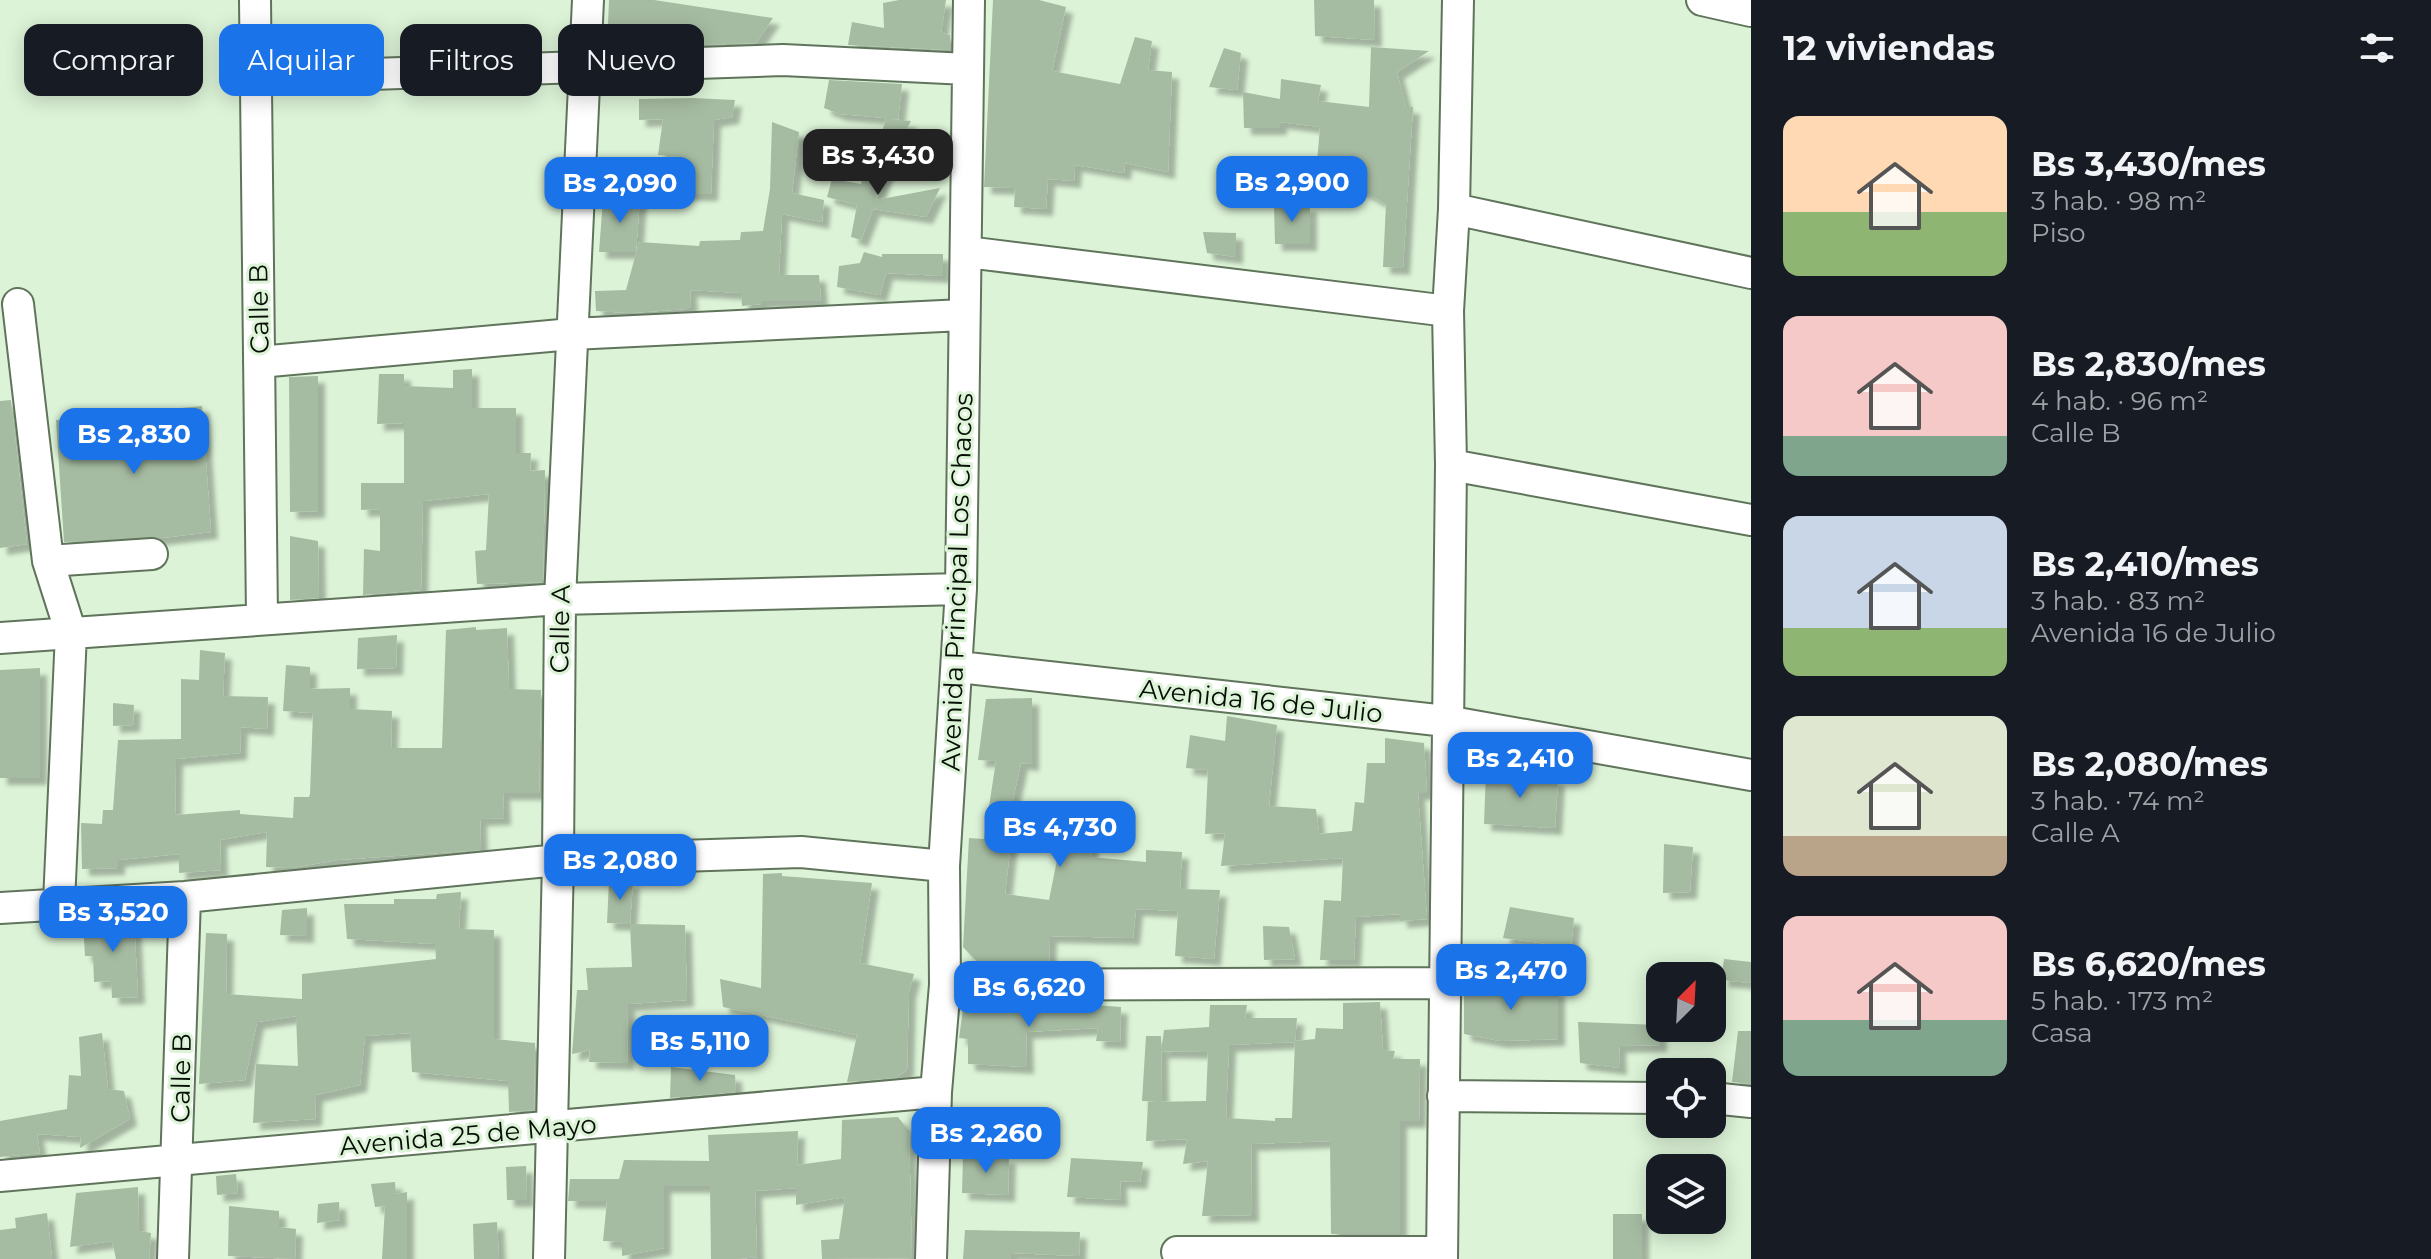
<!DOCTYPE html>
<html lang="es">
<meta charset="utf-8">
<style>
:root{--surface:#171b24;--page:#20242c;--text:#f1f3f6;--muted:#9ea1a6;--accent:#1a73e8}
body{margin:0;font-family:Montserrat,sans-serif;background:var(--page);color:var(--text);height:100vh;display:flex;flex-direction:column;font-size:30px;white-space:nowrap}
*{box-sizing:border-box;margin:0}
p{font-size:26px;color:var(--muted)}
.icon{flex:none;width:44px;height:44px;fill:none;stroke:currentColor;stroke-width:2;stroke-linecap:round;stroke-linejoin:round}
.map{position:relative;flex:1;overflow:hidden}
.panel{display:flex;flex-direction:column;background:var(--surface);width:680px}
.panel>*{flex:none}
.hud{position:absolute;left:24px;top:24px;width:760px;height:72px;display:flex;gap:16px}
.needle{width:52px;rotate:24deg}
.buttons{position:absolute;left:1646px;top:962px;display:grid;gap:16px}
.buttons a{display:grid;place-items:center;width:80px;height:80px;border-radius:16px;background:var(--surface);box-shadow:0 4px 20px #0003;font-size:40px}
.price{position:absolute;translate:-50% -68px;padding:0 18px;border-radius:16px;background:var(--accent);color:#fff;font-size:26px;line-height:52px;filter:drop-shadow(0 2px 4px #0008)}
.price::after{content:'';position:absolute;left:50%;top:48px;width:24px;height:18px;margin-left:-12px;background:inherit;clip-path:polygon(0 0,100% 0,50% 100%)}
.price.current{background:#222;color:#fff}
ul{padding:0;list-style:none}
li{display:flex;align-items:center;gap:24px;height:200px;padding:0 32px}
li span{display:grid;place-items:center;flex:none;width:224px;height:160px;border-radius:16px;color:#555}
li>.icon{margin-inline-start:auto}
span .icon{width:96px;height:96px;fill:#fffc;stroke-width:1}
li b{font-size:34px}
h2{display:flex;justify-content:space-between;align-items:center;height:96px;padding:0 32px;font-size:34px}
.tag{padding:0 28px;border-radius:16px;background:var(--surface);box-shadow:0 4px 20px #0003;font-size:28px;line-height:72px}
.tag.current{background:var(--accent);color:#fff}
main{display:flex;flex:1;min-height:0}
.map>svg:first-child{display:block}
.building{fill:#a6bca2;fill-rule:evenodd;filter:url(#shadow)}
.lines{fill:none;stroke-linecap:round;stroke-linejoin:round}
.minor-casing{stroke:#5f745b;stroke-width:34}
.minor{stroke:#fff;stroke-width:30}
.labels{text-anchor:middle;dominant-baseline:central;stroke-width:6;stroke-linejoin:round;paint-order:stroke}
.street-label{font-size:26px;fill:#060e05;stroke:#dcf3d7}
</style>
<main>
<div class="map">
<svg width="1751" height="1259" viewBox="0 0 1751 1259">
<defs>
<filter id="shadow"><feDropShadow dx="7" dy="7" stdDeviation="2" flood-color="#0004"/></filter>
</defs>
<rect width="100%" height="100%" fill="#dcf3d7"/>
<path class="building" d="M609 0H654L773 18 756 43 607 48Z
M899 0H946L941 33 950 35V50L848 45 852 22 884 28 883 3Z
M993 0H1039L1066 7 1052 71 1120 84 1135 37 1152 41 1148 70 1172 72 1168 172 1125 163 1124 173 1075 165 1074 181 1048 179 1046 209 1014 207 1015 188 984 187Z
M1314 0H1374L1375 40 1315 36Z
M1371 47 1429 51 1397 72 1406 107H1413L1403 268 1383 267 1386 204 1358 189 1322 177 1323 164 1317 162 1320 127 1280 122V128H1244L1243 92 1280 99 1281 79 1321 85 1318 101 1369 107Z
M1224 48 1241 53 1237 90 1209 87Z
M829 80 902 84 898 119H890L911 121 901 140 881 136 886 118 840 114 824 108Z
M692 98 735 100 732 117 714 120 711 194H681L680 157 658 155 663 119 639 120V99Z
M772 122 799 132 792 193 824 200 822 222 782 214 779 275H819L821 301H761V304L742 306 741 293 690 290 691 306 685 309 631 313 596 311 595 291 626 290 639 242 699 246 700 241 740 240 741 232 763 231 770 189Z
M866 156 889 165 876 200 940 188 926 217 873 209 861 240 851 237 857 205 827 197 832 179 861 184Z
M640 197 636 252H599L603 199Z
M1274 205H1310V244H1275Z
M1203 232 1236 233V257L1207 253Z
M864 252 882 257V254H943V276L886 273 880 295 837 287 839 266 860 263Z
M472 369V408H516V453H531L530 471 545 470 543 582 477 584 475 551 486 550 489 494 423 501 421 590 363 595 364 549 380 551V509L361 510V483H404V423L377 424 379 374H404V386L453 388V370Z
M318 376V511L290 512 289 377Z
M11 400 27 544 0 548V401Z
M202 406 211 532 161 538 64 542 56 420Z
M290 536 318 541 319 598 290 600Z
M476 627V630L507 628 509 689 541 690 539 793H503L504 818 480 819 481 850 337 860 292 868 266 867 267 832 220 840 221 870 179 873V854L118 860V868L82 869 81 823 102 824 103 810H113L118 740 181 739V679L199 680 200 650 225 653 223 696 268 697 267 729 241 727 240 753 176 759 175 815 240 810V814L293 818 294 797H309L310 794 313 713 283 711 286 665 310 667V689L350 688V709L392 711 391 748H442L446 630Z
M397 635 396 668 357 669 358 638Z
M40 668V778H0V670Z
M1032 698V764L1021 763 1012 804 1094 807 1091 857 1146 862V850L1182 852 1180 889 1220 890 1214 959 1175 956 1178 911 1136 909 1133 938 1050 936 1049 965H980L963 947 969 838 984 839 996 761 978 760 986 699ZM1011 841 1060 845 1049 900 1005 894Z
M113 703 134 705 133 725 113 726Z
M1227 716 1277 725 1269 806 1316 809 1319 834 1352 831 1355 802 1364 803 1367 763H1385V738L1424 743 1427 793H1418L1427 919 1400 921V914L1356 917 1354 960H1320L1324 900 1341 901 1343 858 1221 866 1225 833 1205 834 1208 770 1186 768 1190 735 1225 741Z
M1486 771 1558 779 1555 828 1484 824Z
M1664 844 1693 847 1690 892 1663 893Z
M782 873V876L872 883 860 963 914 974 909 992 907 1070 895 1078 847 1082 857 1035 723 1007 720 979 761 988 763 874Z
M633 881 630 924 607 923 609 882Z
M461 892 459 929 494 930V1039L535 1043 534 1110 509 1112 508 1081 412 1072 410 1033 365 1036 360 1085 316 1095 315 1119 253 1123 256 1064 298 1066 296 1016 257 1022 245 1080 199 1084 206 933 227 934 226 994 302 999V974L436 959 435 944 347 939 344 904H394V899H436L437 894Z
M1510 907 1574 918 1571 947 1503 938Z
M307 908V936L280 935 282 910Z
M134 918 138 997 112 998 111 981 94 982 93 956H85L83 921Z
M630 924 685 925 687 1000 628 1004 627 1063 589 1062 590 1050 572 1054 577 990H588L586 968 632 967Z
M1263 926 1289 927 1295 959 1264 960Z
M1724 959 1751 962V983L1721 980Z
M1464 982 1558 989V1039L1500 1041 1464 1034Z
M1380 1002 1383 1050 1395 1051 1393 1059H1420L1419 1121H1400V1234H1331L1330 1141 1251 1144 1252 1215 1202 1216 1208 1161 1183 1164 1187 1139 1146 1141 1148 1102 1206 1101 1208 1052 1161 1051 1164 1030 1209 1027 1210 1005H1247L1245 1018H1297L1295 1042 1229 1045 1226 1118 1275 1121V1118H1292L1295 1041 1315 1039 1316 1028 1343 1029V1003Z
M1094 1005 1121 1007 1120 1042 1096 1041 1098 1028 1026 1032 1027 1067 968 1064V1039L959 1038 963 1009Z
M1578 1022 1660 1025V1045L1619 1046 1620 1068 1580 1063Z
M1738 1031H1751V1084L1732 1082Z
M102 1033 108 1089 124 1091 130 1119 80 1148 81 1137 37 1134 40 1153 0 1157V1121L67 1109 69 1075 81 1076 79 1037Z
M1146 1036H1161L1162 1102 1142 1101Z
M671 1067 735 1075 736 1092 670 1098Z
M898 1117 909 1131 912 1258 822 1259 821 1240 839 1239 845 1197 796 1205V1188L755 1191 757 1257 738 1259H711L710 1186H664V1248L622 1256V1242L603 1241 607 1201H568L570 1179H619L624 1160 709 1161 708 1135 798 1131 797 1165 841 1159 842 1120Z
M963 1155 1009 1157 1008 1195 962 1193Z
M1071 1158 1143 1162 1140 1182 1120 1181 1121 1200 1067 1197Z
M526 1166 527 1200H507L506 1167Z
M236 1174 238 1193 217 1195 216 1176Z
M395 1182 396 1194 407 1192V1259H382L385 1206 375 1207 371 1184Z
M138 1187 139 1231 151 1233 149 1259H116L112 1241 70 1247 76 1193Z
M339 1202 340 1220 317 1223 318 1204Z
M229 1206 279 1211V1227L296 1229 295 1259 228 1256Z
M47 1213 52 1259H0V1230L16 1228 15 1218Z
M1613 1214H1642V1259H1613Z
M497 1222 499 1259H474L473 1224Z
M965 1230 1080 1232 1079 1256 1011 1253V1259H963Z"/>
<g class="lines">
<g class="minor-casing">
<path id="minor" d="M255 0 262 618
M1702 0 1751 11
M256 78 783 60 967 69
M1454 209 1751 273
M967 252 1448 311
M18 304 48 561 71 633 59 903
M259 362 572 334 963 315
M1451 465 1751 520
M48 561 152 554
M0 638 560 599 961 589
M959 667 1446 721 1751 775
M0 908 185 897 558 860 801 852 944 866
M945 985 1444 983
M1443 1096 1660 1098
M1712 1098 1751 1102
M0 1176 936 1092
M1177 1252H1442
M173 1259 185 897
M549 1259 558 860 560 599 588 0
M931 1259 936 1092 945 985 944 866 961 589 969 0
M1442 1259 1451 465 1448 311 1454 209 1458 0"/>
</g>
<use href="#minor" class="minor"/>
</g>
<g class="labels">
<g class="street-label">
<text transform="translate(259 309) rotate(-91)">Calle B</text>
<text transform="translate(957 582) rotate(-88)">Avenida Principal Los Chacos</text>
<text transform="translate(560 629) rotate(-89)">Calle A</text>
<text transform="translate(1261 701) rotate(6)">Avenida 16 de Julio</text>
<text transform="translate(181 1078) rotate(-89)">Calle B</text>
<text transform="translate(468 1135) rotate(-5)">Avenida 25 de Mayo</text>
</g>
</g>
</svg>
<div class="buttons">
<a><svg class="needle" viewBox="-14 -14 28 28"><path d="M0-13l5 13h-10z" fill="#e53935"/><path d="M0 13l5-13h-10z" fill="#9ea1a6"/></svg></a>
<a><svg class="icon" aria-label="locate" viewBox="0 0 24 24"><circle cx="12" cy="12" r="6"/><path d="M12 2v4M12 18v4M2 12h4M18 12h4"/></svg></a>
<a><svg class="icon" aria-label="layers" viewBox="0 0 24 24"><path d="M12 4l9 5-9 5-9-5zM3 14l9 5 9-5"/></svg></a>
</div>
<b class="price current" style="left:878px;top:197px">Bs 3,430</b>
<b class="price" style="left:1292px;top:224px">Bs 2,900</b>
<b class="price" style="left:620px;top:225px">Bs 2,090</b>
<b class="price" style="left:134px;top:476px">Bs 2,830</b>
<b class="price" style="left:1520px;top:800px">Bs 2,410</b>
<b class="price" style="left:1060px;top:869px">Bs 4,730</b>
<b class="price" style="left:620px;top:902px">Bs 2,080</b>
<b class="price" style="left:113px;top:954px">Bs 3,520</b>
<b class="price" style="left:1511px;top:1012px">Bs 2,470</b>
<b class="price" style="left:1029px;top:1029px">Bs 6,620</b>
<b class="price" style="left:700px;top:1083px">Bs 5,110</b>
<b class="price" style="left:986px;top:1175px">Bs 2,260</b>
<div class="hud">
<a class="tag">Comprar</a>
<a class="tag current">Alquilar</a>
<a class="tag">Filtros</a>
<a class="tag">Nuevo</a>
</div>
</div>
<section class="panel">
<h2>12 viviendas<svg class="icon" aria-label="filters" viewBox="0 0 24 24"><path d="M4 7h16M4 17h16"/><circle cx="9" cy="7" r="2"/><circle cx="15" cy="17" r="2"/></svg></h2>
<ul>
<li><span style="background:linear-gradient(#ffd9b3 60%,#8fb573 0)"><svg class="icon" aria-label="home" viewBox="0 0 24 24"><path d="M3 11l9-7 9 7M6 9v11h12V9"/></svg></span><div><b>Bs 3,430/mes</b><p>3 hab. · 98 m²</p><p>Piso</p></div></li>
<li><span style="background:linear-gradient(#f6c9c9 75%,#7fa58c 0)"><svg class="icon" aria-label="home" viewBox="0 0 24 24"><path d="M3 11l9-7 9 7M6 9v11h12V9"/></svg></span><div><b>Bs 2,830/mes</b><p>4 hab. · 96 m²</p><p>Calle B</p></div></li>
<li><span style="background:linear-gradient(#c9d6e8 70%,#8fb573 0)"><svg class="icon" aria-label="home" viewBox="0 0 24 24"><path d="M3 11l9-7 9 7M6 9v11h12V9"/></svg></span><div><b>Bs 2,410/mes</b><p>3 hab. · 83 m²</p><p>Avenida 16 de Julio</p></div></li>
<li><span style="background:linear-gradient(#dfe7d0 75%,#b9a48a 0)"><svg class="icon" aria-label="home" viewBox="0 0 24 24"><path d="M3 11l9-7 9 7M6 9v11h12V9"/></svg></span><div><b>Bs 2,080/mes</b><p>3 hab. · 74 m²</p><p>Calle A</p></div></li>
<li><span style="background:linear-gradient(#f6c9c9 65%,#7fa58c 0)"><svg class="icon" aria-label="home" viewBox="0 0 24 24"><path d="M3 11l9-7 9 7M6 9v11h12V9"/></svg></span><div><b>Bs 6,620/mes</b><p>5 hab. · 173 m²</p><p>Casa</p></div></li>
</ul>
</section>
</main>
